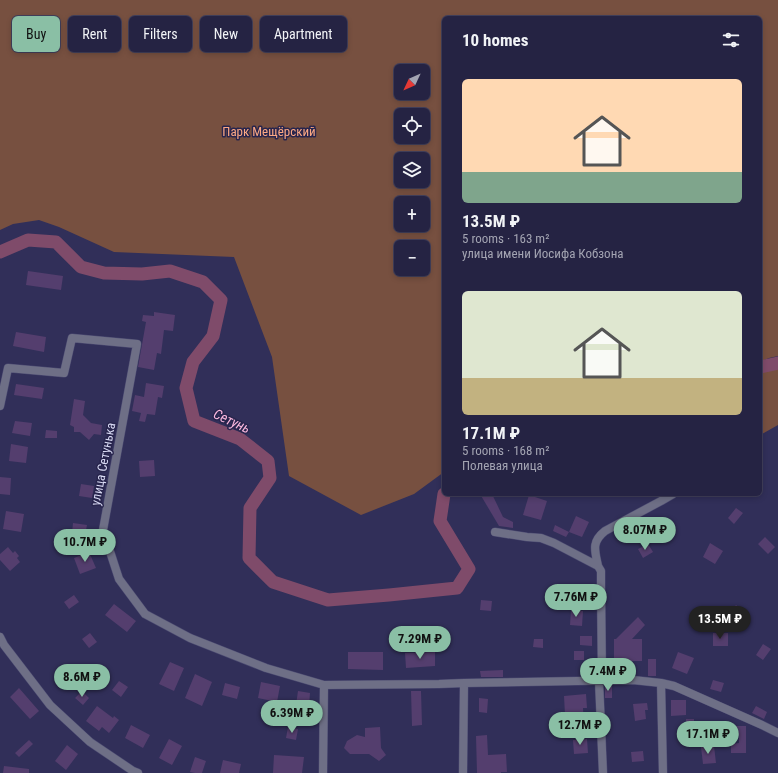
<!DOCTYPE html>
<meta charset="utf-8">
<style>
:root{--surface:#252343;--page:#312f4e;--text:#f1f3f6;--muted:#a3a4b2;--line:#42405c;--accent:#8abfa5}
body{margin:0;font-family:"Roboto Condensed",sans-serif;background:var(--page);color:var(--text);height:100vh;display:flex;flex-direction:column;font-size:15px;white-space:nowrap}
*{box-sizing:border-box;margin:0}
p{font-size:13px;color:var(--muted)}
.icon{flex:none;width:22px;height:22px;fill:none;stroke:currentColor;stroke-width:2;stroke-linecap:round;stroke-linejoin:round}
.map{position:relative;flex:1;overflow:hidden}
.drawer{position:absolute;left:442px;top:16px;width:320px;height:480px;display:flex;flex-direction:column;background:var(--surface);border-radius:6px;box-shadow:0 2px 6px #0003,0 0 0 1px var(--line)}
.drawer>*{flex:none}
.banner{position:absolute;left:12px;top:16px;width:370px;height:36px;display:flex;gap:8px}
.needle{width:26px;rotate:226deg}
.buttons{position:absolute;left:394px;top:64px;display:grid;gap:8px}
.buttons a{display:grid;place-items:center;width:36px;height:36px;border-radius:6px;background:var(--surface);box-shadow:0 2px 6px #0003,0 0 0 1px var(--line);font-size:20px}
.price{position:absolute;translate:-50% -34px;padding:0 9px;border-radius:14px;background:var(--accent);color:#111;font-size:13px;line-height:26px;filter:drop-shadow(0 1px 2px #0008)}
.price::after{content:'';position:absolute;left:50%;top:24px;width:12px;height:9px;margin-left:-6px;background:inherit;clip-path:polygon(0 0,100% 0,50% 100%)}
.price.selected{background:#222;color:#fff}
ul{padding:0;list-style:none}
li{display:grid;align-content:center;gap:8px;height:212px;padding:0 20px}
li span{display:grid;place-items:center;height:124px;border-radius:6px;color:#555}
li>.icon{margin-inline-start:auto}
span .icon{width:72px;height:72px;fill:#fffc;stroke-width:1}
li b{font-size:17px}
h2{display:flex;justify-content:space-between;align-items:center;height:48px;padding:0 20px;font-size:17px}
.chip{padding:0 14px;border-radius:6px;background:var(--surface);box-shadow:0 2px 6px #0003,0 0 0 1px var(--line);font-size:14px;line-height:36px}
.chip.selected{background:var(--accent);color:#111}
.map>svg:first-child{display:block}
.green{fill:#775040;fill-rule:evenodd}
.lines{fill:none;stroke-linecap:round;stroke-linejoin:round}
.river{stroke:#7f4b6a;stroke-width:13}
.building{fill:#543e6e}
.minor-casing{stroke:#4c4b72;stroke-width:9}
.minor{stroke:#6e6f86;stroke-width:8}
.labels{text-anchor:middle;dominant-baseline:central;stroke-width:3;stroke-linejoin:round;paint-order:stroke}
.park-label{font-size:13px;fill:#fda984;stroke:#28254d}
.street-label{font-size:13px;fill:#dadbf5;stroke:#28254d}
.water-label{font-size:14px;font-style:italic;fill:#fab8de;stroke:#28254d}
</style>
<div class="map">
<svg width="778" height="773" viewBox="0 0 778 773">
<rect width="100%" height="100%" fill="#312f59"/>
<path class="green" d="M0 0H778V356L769 358 760 362V18H444V472L414 494 361 515 289 476 272 357 234 257 114 252 59 227 39 220 13 224 0 230ZM401 71H423V93H401ZM401 115H423V137H401ZM401 159H423V181H401ZM401 203H423V225H401ZM401 247H423V269H401Z
M767 367 778 368V425L760 435V369Z"/>
<g class="lines">
<path class="river" d="M0 252 28 240 56 242 81 267 104 273 142 274 170 271 203 282 221 300 213 336 193 362 186 388 194 421 240 439 268 461 270 478 250 508 249 558 273 582 328 600 389 595 457 588 469 569 440 521 444 494
M760 367 778 363"/>
</g>
<path class="building" d="M28 271 63 276 61 290 26 285Z
M154 312 175 315 173 331 164 330 161 354 157 353 154 370 138 367 146 322 142 321 143 315 154 316Z
M16 332 46 337 44 352 13 346Z
M146 383 164 386 162 398 158 397 155 415 147 414 145 422 139 421 141 413 132 411 135 395 144 397Z
M16 384 44 388 42 399 14 395Z
M74 399 85 401 83 415 91 423 102 425 101 435 94 434 89 440 80 432H74V427L70 425Z
M15 421 32 423 30 436 12 433Z
M46 430 57 431V438H45Z
M11 444 28 447 26 463 9 461Z
M154 460 155 476 140 477 139 461Z
M0 477 11 478 10 495 0 494Z
M81 484 94 486 92 498 79 496Z
M480 494H492L503 517 513 522V528L499 526Z
M529 495 547 501 541 520 523 515Z
M736 508 743 513 734 524 728 518Z
M6 511 24 514 21 532 3 529Z
M576 516 589 522 582 537 569 532Z
M73 523 87 525 85 535 72 533Z
M555 525 569 532 566 537 553 531Z
M765 537 775 547 768 554 758 544Z
M710 543 723 551 715 564 703 557Z
M648 544 653 552 643 558 638 549Z
M8 547 13 553 15 551 19 556 17 558 20 562 10 571 0 560V554Z
M89 552 96 568 80 574 74 558Z
M567 590 580 591 579 600 566 599Z
M74 595 79 602 69 609 64 602Z
M481 600 492 601 491 611 480 610Z
M114 604 136 621 127 632 105 615Z
M736 605 743 611 733 623 726 617Z
M571 610 583 611 582 626 570 625Z
M638 617 645 625 632 639H642V661H614V639H616Z
M90 633 97 642 89 648 82 639Z
M713 633H728V646H713Z
M580 636H592V646L580 645Z
M534 639H543V648L533 647Z
M763 644 771 649 763 660 756 655Z
M574 651H584V660H574Z
M348 652H383V670L348 669Z
M435 652V666L406 668 405 653Z
M678 652 694 658 687 674 672 668Z
M648 659H656V676H648Z
M170 662 184 668 174 691 159 684Z
M503 670V677H481L480 671Z
M195 674 212 682 202 706 185 698Z
M713 680 724 683 721 692 710 689Z
M119 681 128 687 121 697 112 690Z
M261 682 280 686 277 702 258 698Z
M225 683 240 687 237 699 222 695Z
M605 686H612V698H605Z
M19 688 39 711 30 719 10 697Z
M82 691 89 698 83 705 75 698Z
M298 691 310 693 309 706 296 705Z
M411 691H421L422 725 412 726Z
M586 694 587 708H583L584 726H564V715H565L564 696Z
M479 698 488 699 487 713 479 712Z
M671 700H686V715L671 716Z
M647 703 648 710H645L646 719 635 721 633 704Z
M97 706 113 718 114 716 119 720 109 733 102 727 99 731 86 721Z
M756 706 767 712 764 719 752 713Z
M686 719H694V736H686Z
M712 724H721V726H746V753H731V744L739 743V736H713Z
M131 725 150 735 143 748 125 738Z
M288 727 298 729 296 740 286 738Z
M380 727 381 748 386 755 379 761 369 754H350L344 748 347 741 357 735 365 737V728Z
M487 735 488 755 506 754 507 772H501V773H477L476 736Z
M169 739 182 746 172 765 159 758Z
M587 739 588 753 574 754 573 740Z
M29 740 33 744 19 757 15 753Z
M67 745 78 754 66 770 55 761Z
M714 746 716 763 703 764 701 747Z
M643 751 644 761 632 762 631 752Z
M274 755 304 757 302 773H273Z
M195 757 206 761 202 773H195L190 772Z
M223 760 241 764 239 773H220Z
M4 766 29 769V773H3Z"/>
<g class="lines">
<g class="minor-casing">
<path id="minor" d="M0 406 8 368 64 373 72 338 137 344 103 530 119 579 145 614 190 638 266 668 324 685 439 684 464 683 633 680 661 683 674 686 762 725 778 733
M495 532 527 537 541 538 554 543 598 566 601 571V585L602 681
M598 566C595 551 591 542 605 531L661 501 673 494
M0 637 4 645 50 705 90 742 133 771 138 773
M599 681 603 773
M661 683 663 773
M323 773 324 685
M463 773 464 683"/>
</g>
<use href="#minor" class="minor"/>
</g>
<g class="labels">
<g class="park-label">
<text x="269" y="131">Парк Мещёрский</text>
</g>
<g class="street-label">
<text transform="translate(103 464) rotate(-79)">улица Сетунька</text>
</g>
<g class="water-label">
<text transform="translate(232 421) rotate(25)">Сетунь</text>
</g>
</g>
</svg>
<div class="buttons">
<a><svg class="needle" viewBox="-14 -14 28 28"><path d="M0-13l5 13h-10z" fill="#e53935"/><path d="M0 13l5-13h-10z" fill="#a3a4b2"/></svg></a>
<a><svg class="icon" aria-label="locate" viewBox="0 0 24 24"><circle cx="12" cy="12" r="6"/><path d="M12 2v4M12 18v4M2 12h4M18 12h4"/></svg></a>
<a><svg class="icon" aria-label="layers" viewBox="0 0 24 24"><path d="M12 4l9 5-9 5-9-5zM3 14l9 5 9-5"/></svg></a>
<a>+</a>
<a>−</a>
</div>
<b class="price" style="left:645px;top:551px">8.07M ₽</b>
<b class="price" style="left:85px;top:563px">10.7M ₽</b>
<b class="price" style="left:576px;top:618px">7.76M ₽</b>
<b class="price selected" style="left:720px;top:640px">13.5M ₽</b>
<b class="price" style="left:420px;top:660px">7.29M ₽</b>
<b class="price" style="left:608px;top:692px">7.4M ₽</b>
<b class="price" style="left:82px;top:698px">8.6M ₽</b>
<b class="price" style="left:292px;top:734px">6.39M ₽</b>
<b class="price" style="left:580px;top:746px">12.7M ₽</b>
<b class="price" style="left:708px;top:755px">17.1M ₽</b>
<div class="banner">
<a class="chip selected">Buy</a>
<a class="chip">Rent</a>
<a class="chip">Filters</a>
<a class="chip">New</a>
<a class="chip">Apartment</a>
</div>
<section class="drawer">
<h2>10 homes<svg class="icon" aria-label="filters" viewBox="0 0 24 24"><path d="M4 7h16M4 17h16"/><circle cx="9" cy="7" r="2"/><circle cx="15" cy="17" r="2"/></svg></h2>
<ul>
<li><span style="background:linear-gradient(#ffd9b3 75%,#7fa58c 0)"><svg class="icon" aria-label="home" viewBox="0 0 24 24"><path d="M3 11l9-7 9 7M6 9v11h12V9"/></svg></span><div><b>13.5M ₽</b><p>5 rooms · 163 m²</p><p>улица имени Иосифа Кобзона</p></div></li>
<li><span style="background:linear-gradient(#dfe7d0 70%,#c2b280 0)"><svg class="icon" aria-label="home" viewBox="0 0 24 24"><path d="M3 11l9-7 9 7M6 9v11h12V9"/></svg></span><div><b>17.1M ₽</b><p>5 rooms · 168 m²</p><p>Полевая улица</p></div></li>
</ul>
</section>
</div>
